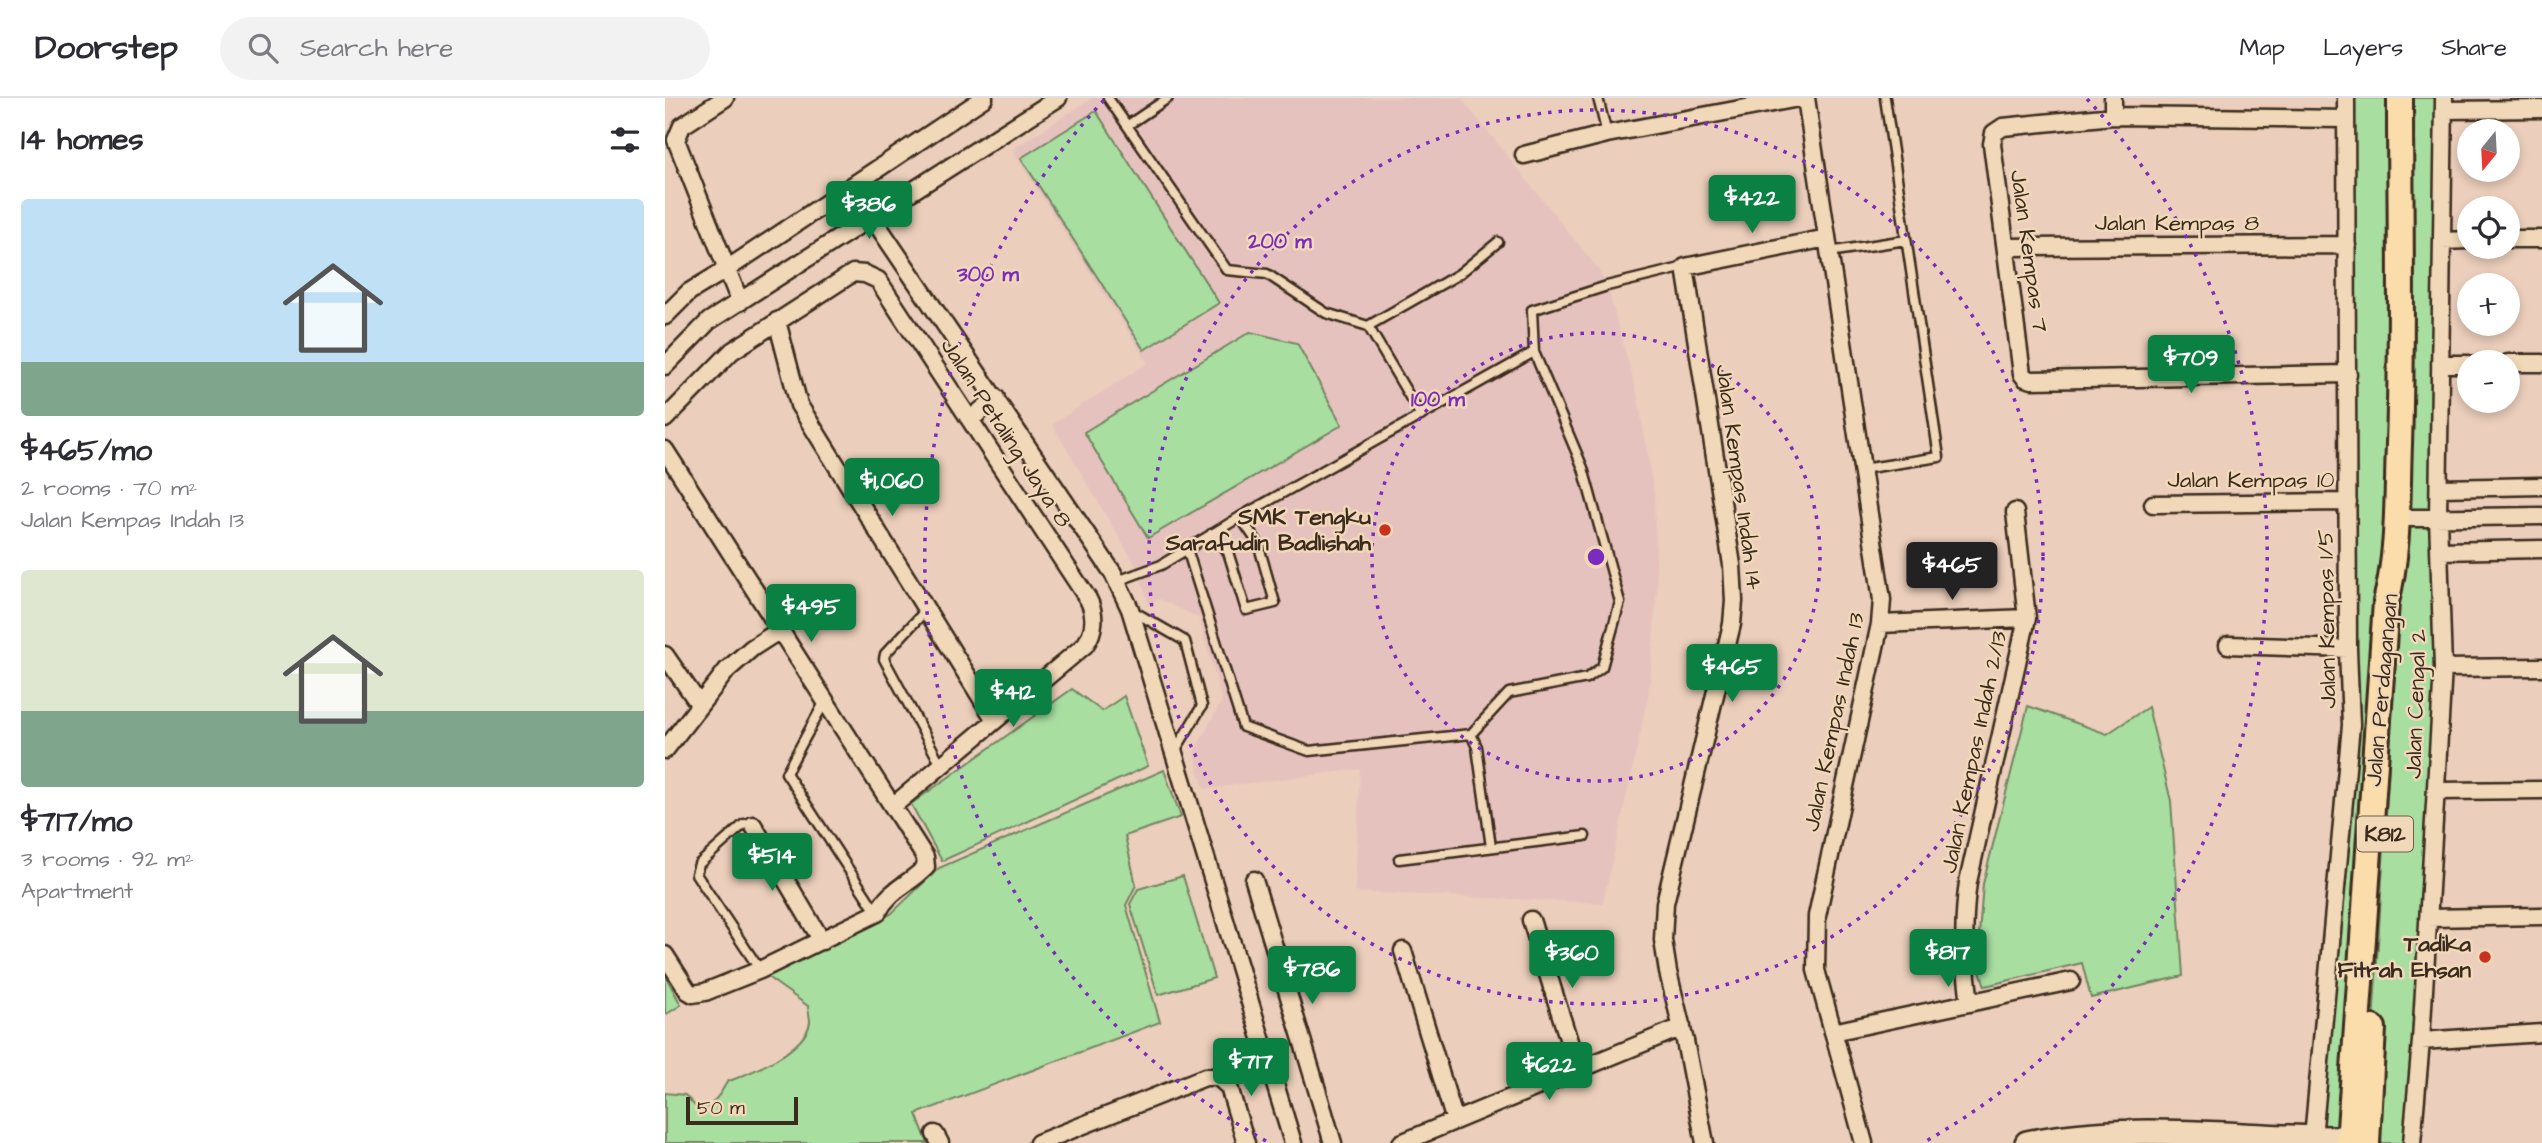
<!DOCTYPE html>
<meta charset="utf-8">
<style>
:root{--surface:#fff;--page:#f2f2f3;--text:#2b2b33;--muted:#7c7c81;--line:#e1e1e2;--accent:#0b8043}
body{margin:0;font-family:"Architects Daughter",sans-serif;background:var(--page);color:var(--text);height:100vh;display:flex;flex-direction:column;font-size:26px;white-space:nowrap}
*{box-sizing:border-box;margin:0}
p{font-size:23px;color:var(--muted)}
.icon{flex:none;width:38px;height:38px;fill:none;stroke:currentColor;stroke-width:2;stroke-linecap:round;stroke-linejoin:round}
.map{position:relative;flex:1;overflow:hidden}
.sheet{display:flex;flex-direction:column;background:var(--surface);width:665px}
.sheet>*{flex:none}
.needle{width:46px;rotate:198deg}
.buttons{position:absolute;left:1792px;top:21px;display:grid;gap:14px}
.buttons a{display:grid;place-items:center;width:63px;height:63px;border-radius:50%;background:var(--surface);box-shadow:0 4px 10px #0003;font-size:35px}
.scale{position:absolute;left:21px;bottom:18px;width:112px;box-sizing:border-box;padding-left:7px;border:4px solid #3b2a1e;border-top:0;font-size:19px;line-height:24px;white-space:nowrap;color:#3b2a1e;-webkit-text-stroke:5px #f0d8b8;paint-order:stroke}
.price{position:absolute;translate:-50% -60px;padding:0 16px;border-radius:7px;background:var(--accent);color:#fff;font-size:23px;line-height:46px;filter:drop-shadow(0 2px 4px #0008)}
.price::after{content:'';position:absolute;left:50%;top:42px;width:21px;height:16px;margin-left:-10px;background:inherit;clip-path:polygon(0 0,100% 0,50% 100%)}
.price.current{background:#222;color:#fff}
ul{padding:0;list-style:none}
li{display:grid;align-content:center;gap:14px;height:371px;padding:0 21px}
li span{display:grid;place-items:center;height:217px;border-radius:7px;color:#555}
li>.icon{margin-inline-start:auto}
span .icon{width:126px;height:126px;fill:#fffc;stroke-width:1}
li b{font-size:30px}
h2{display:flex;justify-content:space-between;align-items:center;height:84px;padding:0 21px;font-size:30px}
header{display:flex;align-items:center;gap:42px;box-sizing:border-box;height:98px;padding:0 35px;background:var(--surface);border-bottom:2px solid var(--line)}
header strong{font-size:33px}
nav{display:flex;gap:38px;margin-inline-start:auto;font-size:24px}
.search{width:490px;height:63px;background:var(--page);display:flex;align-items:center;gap:18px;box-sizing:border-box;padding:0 24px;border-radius:38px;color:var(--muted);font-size:26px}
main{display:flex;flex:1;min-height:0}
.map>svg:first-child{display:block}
.built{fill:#e6c2be}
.green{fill:#a9dea1;stroke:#728460;stroke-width:2}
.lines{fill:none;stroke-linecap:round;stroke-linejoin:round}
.lane-casing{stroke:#3b2a1e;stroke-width:13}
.street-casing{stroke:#3b2a1e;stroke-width:21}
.secondary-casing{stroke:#3b2a1e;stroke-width:28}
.primary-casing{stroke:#3b2a1e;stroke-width:30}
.lane{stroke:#f0d8b8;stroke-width:8}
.street{stroke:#f0d8b8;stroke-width:16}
.secondary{stroke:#f0d8b8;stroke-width:23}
.primary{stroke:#fbddab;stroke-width:24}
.ring{fill:none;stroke:#7b2cbf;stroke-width:3.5;stroke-dasharray:3.5 7}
.poi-dot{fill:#c8321e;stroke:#f0d8b8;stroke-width:2.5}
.labels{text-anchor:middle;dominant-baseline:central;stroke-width:5;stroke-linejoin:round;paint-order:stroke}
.shield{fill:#f0d8b8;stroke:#715e4c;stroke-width:2}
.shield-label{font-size:21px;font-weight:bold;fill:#3b2a1e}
.street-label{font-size:23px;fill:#3b2a1e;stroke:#f0d8b8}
.poi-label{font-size:23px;font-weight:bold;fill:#3b2a1e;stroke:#f0d8b8;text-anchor:end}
.centre{fill:#7b2cbf;stroke:#f0d8b8;stroke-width:3.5}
.ring-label{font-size:21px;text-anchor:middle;font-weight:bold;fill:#7b2cbf;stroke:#f0d8b8;stroke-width:5;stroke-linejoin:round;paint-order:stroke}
</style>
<header>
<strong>Doorstep</strong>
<div class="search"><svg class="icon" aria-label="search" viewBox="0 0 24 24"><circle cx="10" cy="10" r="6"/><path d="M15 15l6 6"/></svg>Search here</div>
<nav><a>Map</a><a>Layers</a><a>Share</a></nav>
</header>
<main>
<section class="sheet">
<h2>14 homes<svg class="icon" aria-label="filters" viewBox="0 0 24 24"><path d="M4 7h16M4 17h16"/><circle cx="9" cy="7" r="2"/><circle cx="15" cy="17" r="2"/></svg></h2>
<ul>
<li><span style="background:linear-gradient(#bfe0f5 75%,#7fa58c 0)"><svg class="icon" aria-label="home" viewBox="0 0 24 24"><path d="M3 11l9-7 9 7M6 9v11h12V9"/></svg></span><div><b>$465/mo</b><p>2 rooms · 70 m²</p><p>Jalan Kempas Indah 13</p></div></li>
<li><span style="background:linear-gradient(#dfe7d0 65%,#7fa58c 0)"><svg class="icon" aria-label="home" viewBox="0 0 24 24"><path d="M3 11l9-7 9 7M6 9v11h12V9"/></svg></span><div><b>$717/mo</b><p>3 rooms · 92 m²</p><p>Apartment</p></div></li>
</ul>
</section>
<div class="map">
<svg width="1877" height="1045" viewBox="0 0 1877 1045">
<rect width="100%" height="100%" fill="#ebcebb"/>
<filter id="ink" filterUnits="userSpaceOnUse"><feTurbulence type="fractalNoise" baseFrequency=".0143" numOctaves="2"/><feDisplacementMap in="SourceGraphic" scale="14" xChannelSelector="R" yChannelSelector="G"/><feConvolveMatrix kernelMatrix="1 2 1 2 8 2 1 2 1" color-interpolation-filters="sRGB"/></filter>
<g filter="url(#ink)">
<path class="built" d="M427 0H796L933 171 942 188 973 300 989 396 992 492 984 594 938 805 690 794 695 671 539 691 529 654 557 603 534 520 494 501 484 505 471 468 387 326 483 265 347 52Z"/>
<path class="green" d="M1681 0H1779L1778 570 1747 1045H1702L1701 1040 1734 506 1728 483 1684 1041 1648 1040 1686 627Z
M431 13 554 205 479 252 356 60Z
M585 234 632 245 677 327 483 440 419 334Z
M407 591 437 613 459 598 483 668 277 763 246 706Z
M1363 608 1442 636 1483 609 1506 703 1518 878 1426 900 1417 865 1320 888 1312 863 1318 786Z
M499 672 516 719 460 738 471 787 461 807 495 924 251 1016 263 1045H0V995L20 997 31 1009H44L55 996 62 984C85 975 141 953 145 924 145 919 143 912 143 908L101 878 226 816 274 770Z
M518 778 549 880 493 897 465 806 473 791Z
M0 877 16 907 0 917Z"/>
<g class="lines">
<g class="lane-casing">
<path id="lane" d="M443 0 562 172 602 176 661 215 703 228 756 318
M933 0 942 36
M463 27 503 0
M1164 154 1241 142
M703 228 794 176 833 144
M1197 371 1274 359 1220 0
M546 436 563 454 581 512 610 505 593 445 575 419
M522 451 578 629 644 653 806 636 844 595 922 580 937 569 955 504 918 370 869 254 867 212 942 188 1020 169
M452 483 496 467 575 419 869 254
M262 511 220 556 219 561 276 667
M466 512 520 543 537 608 510 653
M160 603 121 675 212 815
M806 636 812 649 826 749
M88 727 79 726 34 766 31 776 95 872
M734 761 920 738"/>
</g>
<g class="street-casing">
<path id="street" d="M60 0 17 28 11 42 75 204
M1141 0 1217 502 1215 526 1152 818 1151 872 1199 1045
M1448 0V18
M1779 12 1877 11
M1681 21 1448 18 1338 29 1329 35 1327 46 1357 276 1360 280 1367 282 1683 276
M859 57 942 36 1134 0
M207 119 448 475 465 511 628 1045
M1843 141H1877
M1777 143 1804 142
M1342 149 1682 147
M0 218 24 194 62 171 319 0
M112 223 134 307 330 622
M1843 265H1877
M1775 266H1804
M0 268 44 223 393 0
M0 321 67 253 188 175 200 176 213 182 423 501C431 516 430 533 420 547L228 708
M306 321 331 300
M0 352 260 759 261 769C242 788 226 790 212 815L95 872 40 894 28 896 23 893 0 857
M1775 390 1877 388
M1488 406 1683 404
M1732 420 1877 418
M1774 453 1877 451
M1215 526 1362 520
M1563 547 1683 551
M0 557 34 606
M1778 570 1877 569
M0 652 62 572 87 550 115 532
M1772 693 1877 692
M88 727 157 843
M589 782 668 1045
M1763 820 1877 818
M866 822 913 972
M738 853 790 1023
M1305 905C1299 859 1297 830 1303 784L1362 520 1350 414
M1168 934 1406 883
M1756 943 1877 935
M270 1036 275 1045
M1648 1040 1686 627 1683 551 1681 0
M373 1045 540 979H553L564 989 581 1045
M736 1045 1017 929
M1040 1045 1020 943 1003 874 998 842 1000 805 1067 526 1069 503 1067 467 1020 169 1162 140
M1747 1045 1756 943 1778 570 1773 419 1779 0"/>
</g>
<g class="secondary-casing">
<path id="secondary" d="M1362 1045C1475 1022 1588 1043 1701 1040"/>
</g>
<g class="primary-casing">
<path id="primary" d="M1684 1045 1721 504C1734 453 1732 399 1734 346 1738 231 1735 115 1735 0
M1702 1045 1708 930"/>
</g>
<use href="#lane" class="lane"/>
<use href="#street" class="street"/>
<use href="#secondary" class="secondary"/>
<use href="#primary" class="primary"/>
</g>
</g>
<g class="ring">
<circle cx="931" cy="459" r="224"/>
<circle cx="931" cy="459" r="447"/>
<path d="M601 1043A671 671 0 0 1 440 1M1422 1A671 671 0 0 1 1261 1043"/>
</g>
<g class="poi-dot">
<circle cx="720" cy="432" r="7"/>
<circle cx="1820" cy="859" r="7"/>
</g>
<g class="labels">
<rect class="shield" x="1692" y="718.5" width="56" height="35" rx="5"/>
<g class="shield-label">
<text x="1720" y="736">K812</text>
</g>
<g class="street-label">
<text x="1512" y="125">Jalan Kempas 8</text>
<text transform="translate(1364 153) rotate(82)">Jalan Kempas 7</text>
<text transform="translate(341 335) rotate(57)">Jalan Petaling Jaya 8</text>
<text transform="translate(1074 379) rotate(82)">Jalan Kempas Indah 14</text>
<text x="1586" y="382">Jalan Kempas 10</text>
<text transform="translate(1662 521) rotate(-91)">Jalan Kempas 1/5</text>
<text transform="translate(1717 592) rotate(-85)">Jalan Perdagangan</text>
<text transform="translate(1751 606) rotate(-88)">Jalan Cengal 2</text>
<text transform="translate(1169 624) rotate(-78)">Jalan Kempas Indah 13</text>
<text transform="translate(1309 654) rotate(-78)">Jalan Kempas Indah 2/13</text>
</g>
<g class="poi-label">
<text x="706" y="419">SMK Tengku<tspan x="706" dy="26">Sarafudin Badlishah</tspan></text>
<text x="1806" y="846">Tadika<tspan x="1806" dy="26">Fitrah Ehsan</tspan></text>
</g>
</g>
<circle cx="931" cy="459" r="10" class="centre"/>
<g class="ring-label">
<text x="615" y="150">200 m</text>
<text x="323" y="183">300 m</text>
<text x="773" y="308">100 m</text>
</g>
</svg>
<div class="buttons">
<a><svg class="needle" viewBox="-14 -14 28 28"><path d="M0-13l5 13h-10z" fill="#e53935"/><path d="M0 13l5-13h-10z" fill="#7c7c81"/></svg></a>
<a><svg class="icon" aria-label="locate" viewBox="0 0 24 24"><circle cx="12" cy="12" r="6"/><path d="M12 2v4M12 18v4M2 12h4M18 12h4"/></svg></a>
<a>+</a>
<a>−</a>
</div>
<div class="scale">50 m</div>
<b class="price" style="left:1087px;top:137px">$422</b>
<b class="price" style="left:204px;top:143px">$386</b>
<b class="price" style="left:1526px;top:297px">$709</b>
<b class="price" style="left:227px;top:420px">$1,060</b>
<b class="price current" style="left:1287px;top:504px">$465</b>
<b class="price" style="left:146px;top:546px">$495</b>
<b class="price" style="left:1067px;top:606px">$465</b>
<b class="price" style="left:348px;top:631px">$412</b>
<b class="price" style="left:107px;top:795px">$514</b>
<b class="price" style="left:1283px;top:891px">$817</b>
<b class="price" style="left:907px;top:892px">$360</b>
<b class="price" style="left:647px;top:908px">$786</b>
<b class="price" style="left:586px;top:1000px">$717</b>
<b class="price" style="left:884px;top:1004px">$622</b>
</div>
</main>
